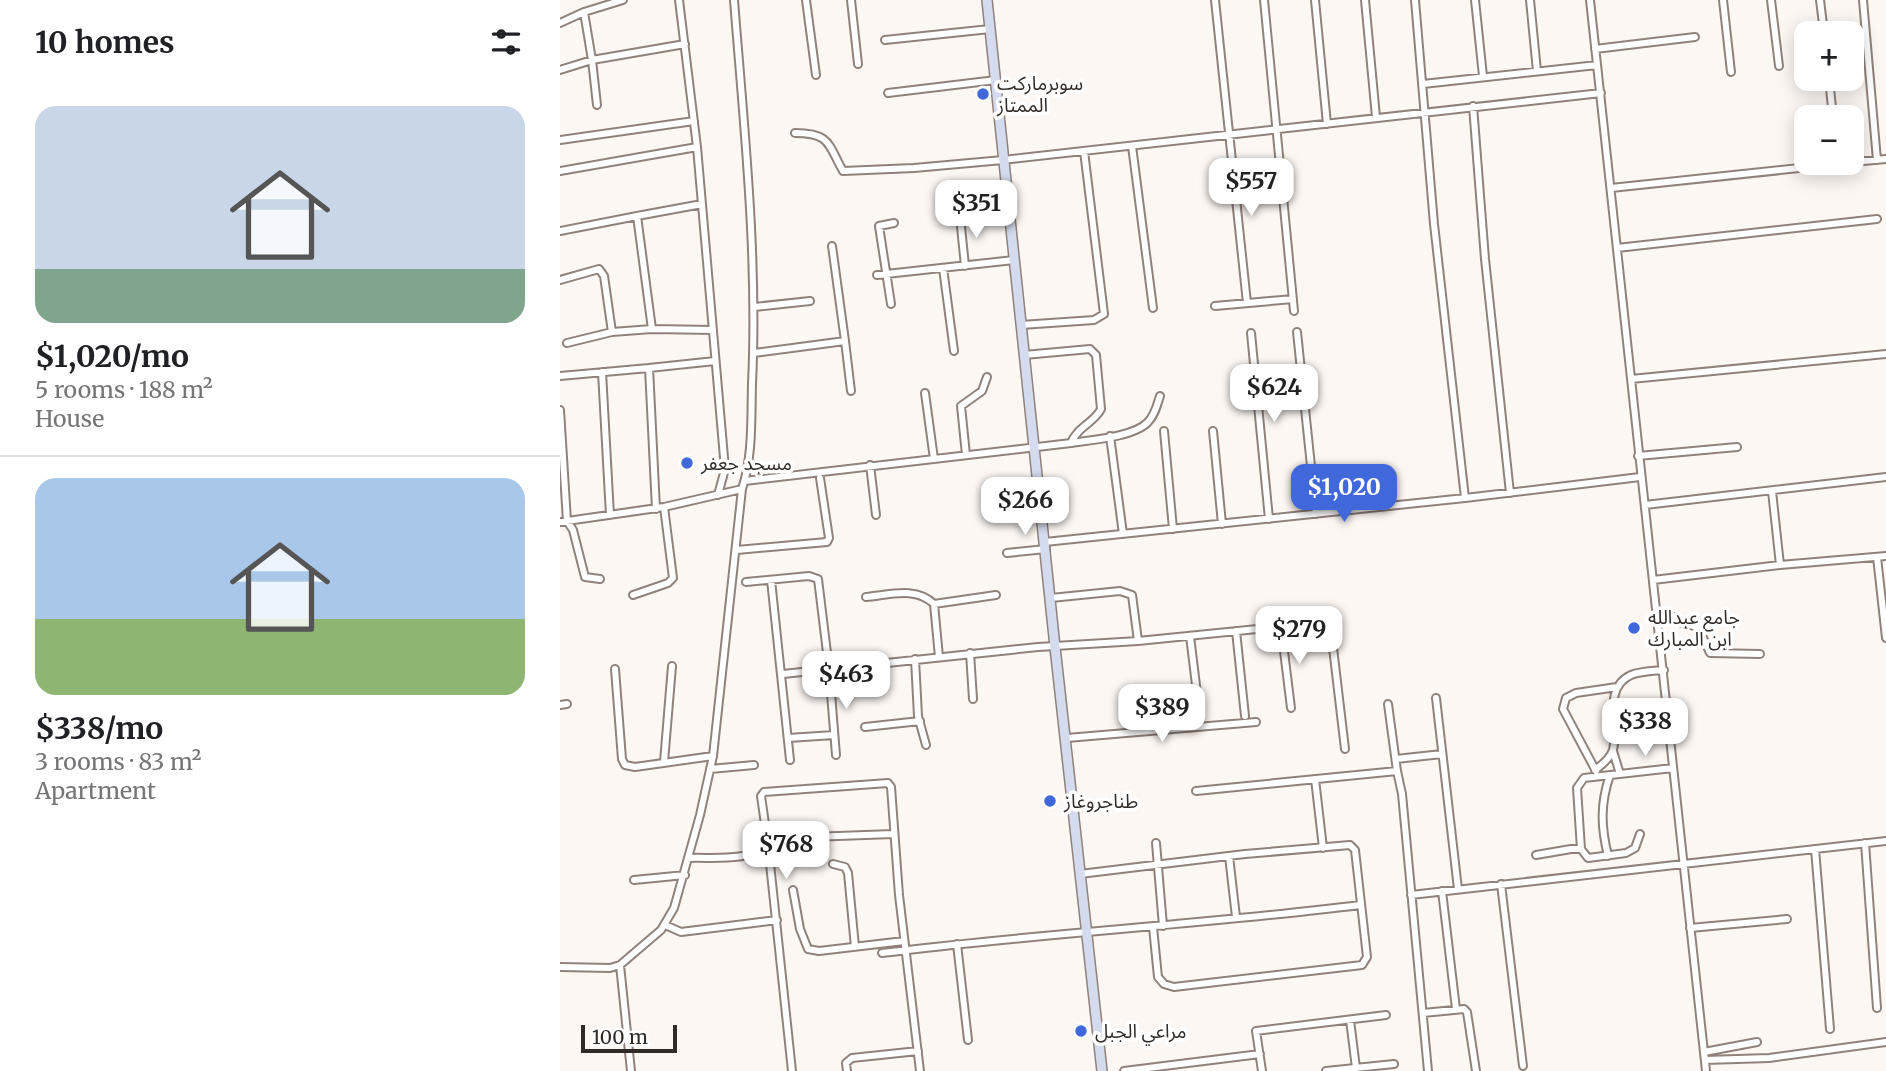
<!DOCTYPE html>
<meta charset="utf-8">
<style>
:root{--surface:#fff;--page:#f2f2f2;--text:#202124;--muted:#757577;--line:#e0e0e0;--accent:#4168da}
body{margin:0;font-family:Merriweather,"Noto Sans Arabic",serif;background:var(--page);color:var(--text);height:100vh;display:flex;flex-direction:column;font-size:26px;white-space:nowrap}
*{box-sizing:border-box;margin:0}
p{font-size:23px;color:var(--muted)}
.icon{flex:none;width:38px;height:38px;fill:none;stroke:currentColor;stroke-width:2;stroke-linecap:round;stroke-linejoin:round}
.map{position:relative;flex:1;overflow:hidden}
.sheet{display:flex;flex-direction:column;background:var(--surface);width:560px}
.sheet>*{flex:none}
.fabs{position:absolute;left:1234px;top:21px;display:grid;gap:14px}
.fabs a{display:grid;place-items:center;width:70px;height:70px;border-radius:14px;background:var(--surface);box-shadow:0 4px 18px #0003;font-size:35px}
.scale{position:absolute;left:21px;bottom:18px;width:96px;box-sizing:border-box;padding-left:7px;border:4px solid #312b28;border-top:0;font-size:19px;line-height:24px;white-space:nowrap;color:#312b28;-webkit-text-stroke:5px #fff;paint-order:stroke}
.price{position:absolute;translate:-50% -60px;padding:0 16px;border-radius:14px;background:#fff;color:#222;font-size:23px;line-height:46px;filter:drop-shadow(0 2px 4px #0008)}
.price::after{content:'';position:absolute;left:50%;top:42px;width:21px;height:16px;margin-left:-10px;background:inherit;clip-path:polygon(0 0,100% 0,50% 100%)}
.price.active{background:var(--accent);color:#fff}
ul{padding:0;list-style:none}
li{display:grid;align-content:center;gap:14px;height:371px;padding:0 35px}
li+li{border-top:2px solid var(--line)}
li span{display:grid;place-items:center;height:217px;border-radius:21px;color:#555}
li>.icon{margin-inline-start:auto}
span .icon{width:126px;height:126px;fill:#fffc;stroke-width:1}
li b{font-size:30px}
h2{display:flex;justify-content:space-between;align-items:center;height:84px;padding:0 35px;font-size:30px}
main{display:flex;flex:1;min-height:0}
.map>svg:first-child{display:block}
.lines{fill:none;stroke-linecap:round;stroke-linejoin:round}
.street-casing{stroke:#90827b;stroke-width:10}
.secondary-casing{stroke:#90827b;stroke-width:12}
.street{stroke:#fff;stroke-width:6}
.secondary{stroke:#d4dbef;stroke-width:9}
.poi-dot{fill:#4168da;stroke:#fff;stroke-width:2.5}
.labels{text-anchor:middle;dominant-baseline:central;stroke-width:7;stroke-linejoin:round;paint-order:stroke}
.poi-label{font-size:19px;fill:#312b28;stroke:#fff;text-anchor:start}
</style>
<main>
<section class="sheet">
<h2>10 homes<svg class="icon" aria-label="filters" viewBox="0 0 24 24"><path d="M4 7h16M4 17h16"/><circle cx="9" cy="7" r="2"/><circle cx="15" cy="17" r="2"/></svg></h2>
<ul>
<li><span style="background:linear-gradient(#c9d6e8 75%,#7fa58c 0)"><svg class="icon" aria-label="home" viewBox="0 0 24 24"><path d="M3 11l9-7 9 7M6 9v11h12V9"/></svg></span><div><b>$1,020/mo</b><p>5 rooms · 188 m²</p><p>House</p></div></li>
<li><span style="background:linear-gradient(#a9c7e8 65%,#8fb573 0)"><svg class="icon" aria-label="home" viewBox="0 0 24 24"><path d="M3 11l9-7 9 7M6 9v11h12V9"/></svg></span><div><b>$338/mo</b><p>3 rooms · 83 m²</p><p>Apartment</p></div></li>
</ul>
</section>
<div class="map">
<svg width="1326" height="1071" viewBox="0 0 1326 1071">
<rect width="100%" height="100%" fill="#fdf7f3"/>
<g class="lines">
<g class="street-casing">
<path id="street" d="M119 0 137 147 165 469 158 495
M246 0 256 75
M291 0 298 64
M655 0 687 303
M704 0 734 311
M755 0 767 124
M805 0 816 117
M855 0 874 224 905 498
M915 0 923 76
M970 0 977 71
M1030 0 1146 1071
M1163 0 1171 72
M1211 0 1219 66
M1260 0 1264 33
M1303 0 1317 160
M24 12 32 60 37 105
M0 23 24 12 63 0
M325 40 430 29
M1035 49 1135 37
M0 70 32 60 125 44
M1269 79 1273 117
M863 84 1037 65
M328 93 436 80
M913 106 925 259 950 493
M235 133C271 133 268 145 283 171L354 168 443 160 1041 93
M0 140 134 121
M572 146 593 308
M1292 162 1326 159
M0 171 137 147
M1051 188 1287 163
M142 204 77 216 92 329 153 330
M400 217 405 266
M0 231 77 216
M1057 248 1317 219
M383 268 394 351
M317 275 454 260
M0 280 39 269 44 276 52 332 92 329
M331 304 319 226 334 223
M655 306 733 299
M194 307 250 301
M461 325 534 320 544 314 524 151
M737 332 756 514
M691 333 709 519
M285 341 291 391
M7 343 52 332
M194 353 285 341 272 246
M464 355 530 349 536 355 541 409C534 423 518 426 511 443
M42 372 50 515
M0 376 89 368
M695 377 741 371
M1071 379 1326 354
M365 393 374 459
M0 410 7 521 13 530 25 577 40 579
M604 431 613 529
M653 431 662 524
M550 436 563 534
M406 455 401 406 422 391 427 377
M1078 456 1177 447
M310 465 316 515
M185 481 511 443C531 440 574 437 588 422 595 415 597 405 600 396
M1212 491 1220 565
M1085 505 1326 477
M96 509 89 368 155 361
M0 522 104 507 182 489C193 456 191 419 192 384 198 255 184 128 174 0
M485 542 905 498 1080 477
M177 550 267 542 269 538 260 478
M447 553 486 549
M1317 557 1326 638
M211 580 230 760
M1093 580 1220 565 1326 556
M186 582 249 576 258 579 269 669 276 755
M73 595 108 583 113 578 104 507
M306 597C329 595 356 586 374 604L379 657
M491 598 560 591 572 595 578 641
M374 604 436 595
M1098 617 1110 615 1122 623 1138 627 1150 653 1200 654
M721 627 731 708
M676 631 685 716
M630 636 640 718
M410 653 413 699
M355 659 358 716 366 745
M55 669 62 759 65 765 75 767 153 756
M223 674 478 647 578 641 766 622 771 631 785 749
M876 698 898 889
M828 704 837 771
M0 705 7 704
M305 727 360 721
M228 738 274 735
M507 738 696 722
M1053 751 1060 774
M836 759 882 754
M104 762 112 666
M150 769 194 765
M1035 770C1042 765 1050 758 1053 750 1059 726 1042 688 1071 675 1081 671 1093 671 1104 670
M1036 771 1003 709 1006 698 1016 693 1057 687
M755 779 763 848
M636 791 837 771 842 794 868 1071
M596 843 603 926
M1305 843 1317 1008
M1021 849 1017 788 1024 778 1113 768
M1255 849 1270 1029
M976 855 1011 849H1021L1028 858 1066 853 1075 848 1080 834
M669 856 676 917
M1048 856C1041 827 1040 804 1050 775
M129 858C153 857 189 862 208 845L201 796 204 792 328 783 331 787 339 895 360 1071
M273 864 285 867 288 873 295 947
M520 874 685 854 790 845 795 850 807 957 802 965 614 987 604 984 598 977 593 927
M74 880 125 875
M941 884 963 1066
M233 890 240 929 248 949 259 951 344 941
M882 891 896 1009
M851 895 1326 841
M105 925 121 932 217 920
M1130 928 1227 919
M397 944 408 1040
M322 953C481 933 641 925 800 905
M60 965 71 1071
M0 967 50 968 60 965 101 930 114 908 140 815 153 756 182 489
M863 1013 904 1009 907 1012 916 1071
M790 1020 796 1068
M1144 1052 1197 1042
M1145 1060 1209 1058 1326 1042
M232 1071 208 845 214 840 223 838 333 834
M287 1071 286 1063 292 1058 358 1051
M564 1071 700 1054
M702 1071 696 1031 826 1015
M766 1071 834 1064"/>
</g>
<g class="secondary-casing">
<path id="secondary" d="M427 0 495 647 542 1071"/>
</g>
<use href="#street" class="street"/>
<use href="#secondary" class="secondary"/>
</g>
<g class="poi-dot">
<circle cx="423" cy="94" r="7"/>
<circle cx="127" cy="463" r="7"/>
<circle cx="1074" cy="628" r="7"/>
<circle cx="490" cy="801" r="7"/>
<circle cx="521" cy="1031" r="7"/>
</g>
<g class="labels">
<g class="poi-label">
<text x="437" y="83">سوبرماركت<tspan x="437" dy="22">الممتاز</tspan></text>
<text x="141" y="463">مسجد جعفر</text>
<text x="1088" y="617">جامع عبدالله<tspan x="1088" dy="22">ابن المبارك</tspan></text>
<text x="504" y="801">طناجروغاز</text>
<text x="535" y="1031">مراعي الجبل</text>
</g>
</g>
</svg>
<div class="fabs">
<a>+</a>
<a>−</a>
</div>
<div class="scale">100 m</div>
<b class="price" style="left:691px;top:218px">$557</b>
<b class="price" style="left:416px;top:240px">$351</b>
<b class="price" style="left:714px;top:424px">$624</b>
<b class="price active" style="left:784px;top:524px">$1,020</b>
<b class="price" style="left:465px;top:537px">$266</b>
<b class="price" style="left:739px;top:666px">$279</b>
<b class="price" style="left:286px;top:711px">$463</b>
<b class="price" style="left:602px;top:744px">$389</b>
<b class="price" style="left:1085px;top:758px">$338</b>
<b class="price" style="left:226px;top:881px">$768</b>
</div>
</main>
